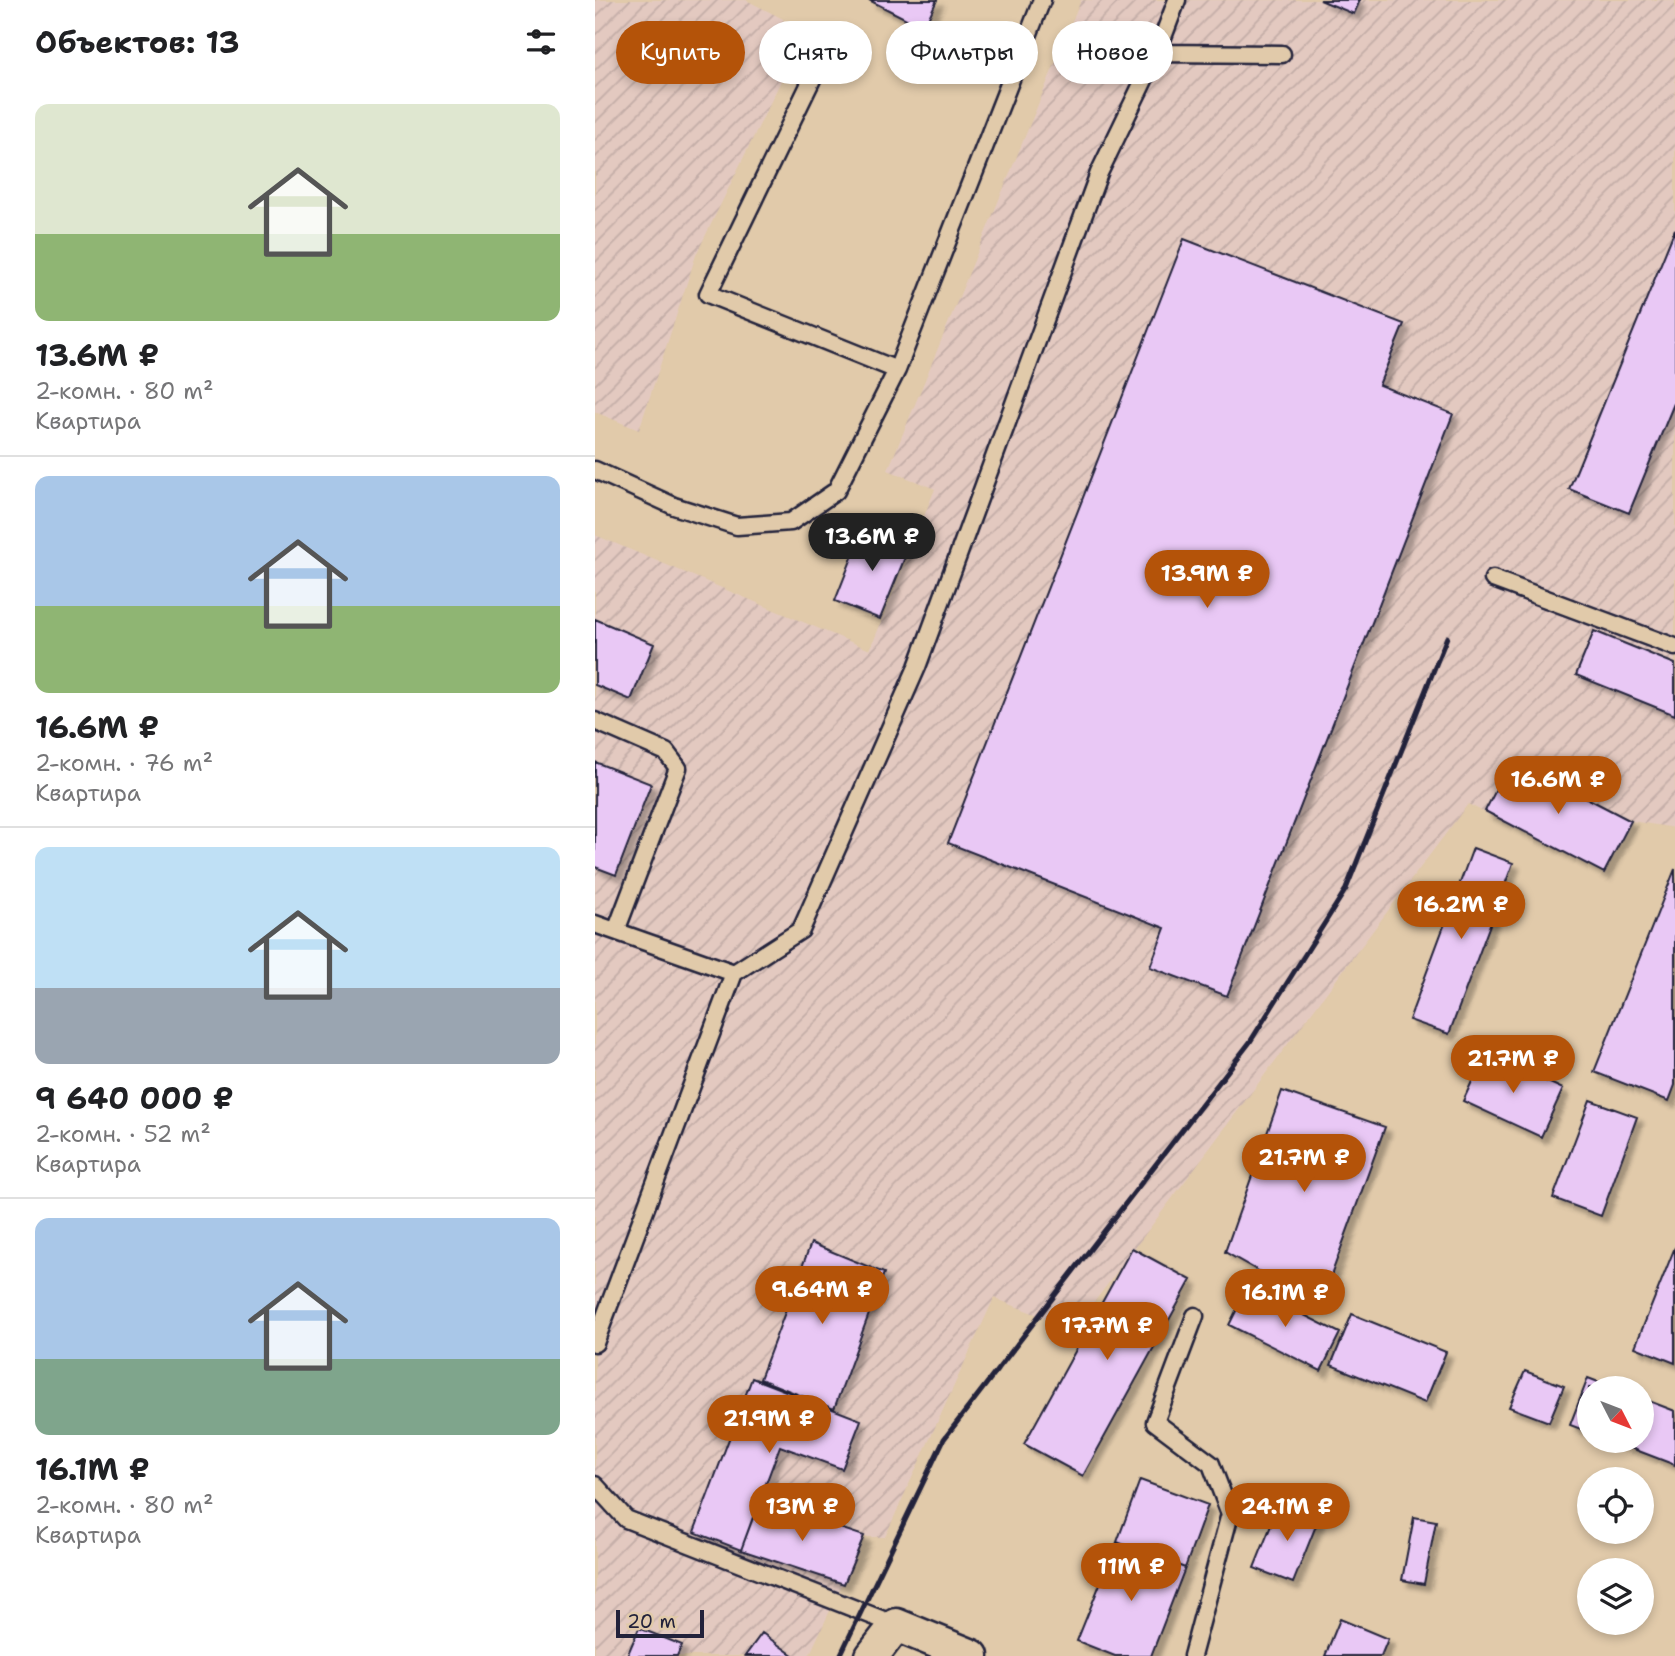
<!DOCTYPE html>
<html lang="ru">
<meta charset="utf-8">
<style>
:root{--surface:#fff;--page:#f2f2f2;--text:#202124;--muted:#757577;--line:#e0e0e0;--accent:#b45309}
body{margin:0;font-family:"Shantell Sans",sans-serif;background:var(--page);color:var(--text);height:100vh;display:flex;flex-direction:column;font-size:26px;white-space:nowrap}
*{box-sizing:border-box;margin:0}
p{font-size:23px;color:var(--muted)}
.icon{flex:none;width:38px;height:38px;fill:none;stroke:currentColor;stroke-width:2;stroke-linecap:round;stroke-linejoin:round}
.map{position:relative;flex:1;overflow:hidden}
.details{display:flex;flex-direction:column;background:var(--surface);width:595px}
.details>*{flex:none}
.guide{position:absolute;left:21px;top:21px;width:665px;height:63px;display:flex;gap:14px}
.needle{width:46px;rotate:132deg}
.fabs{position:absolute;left:982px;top:1376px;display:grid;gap:14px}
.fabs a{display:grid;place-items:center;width:77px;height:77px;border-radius:50%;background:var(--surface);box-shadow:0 4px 10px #0003;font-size:35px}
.scale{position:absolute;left:21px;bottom:18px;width:88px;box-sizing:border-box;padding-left:7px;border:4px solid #22223b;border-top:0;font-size:19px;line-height:24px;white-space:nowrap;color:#22223b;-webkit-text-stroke:5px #e1caaa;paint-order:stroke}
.price{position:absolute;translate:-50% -60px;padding:0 16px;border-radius:24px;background:var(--accent);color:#fff;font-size:23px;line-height:46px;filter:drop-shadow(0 2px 4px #0008)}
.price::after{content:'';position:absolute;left:50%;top:42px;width:21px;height:16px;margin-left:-10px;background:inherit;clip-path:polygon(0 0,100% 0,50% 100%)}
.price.on{background:#222;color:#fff}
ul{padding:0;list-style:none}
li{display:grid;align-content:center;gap:14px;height:371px;padding:0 35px}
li+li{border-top:2px solid var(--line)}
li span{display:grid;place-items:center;height:217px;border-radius:14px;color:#555}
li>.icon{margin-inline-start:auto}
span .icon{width:126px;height:126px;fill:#fffc;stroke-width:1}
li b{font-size:30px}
h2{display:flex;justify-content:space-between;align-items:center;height:84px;padding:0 35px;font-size:30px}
.chip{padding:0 24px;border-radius:32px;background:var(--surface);box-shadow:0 4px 10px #0003;font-size:24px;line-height:63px}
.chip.on{background:var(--accent);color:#fff}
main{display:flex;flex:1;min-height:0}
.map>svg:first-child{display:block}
.industrial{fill:url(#industrial-furrows)}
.building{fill:#e9c8f5;stroke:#22223b;stroke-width:2;filter:url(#shadow)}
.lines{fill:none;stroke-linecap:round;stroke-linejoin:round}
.service-casing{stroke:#22223b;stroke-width:21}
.minor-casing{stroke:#22223b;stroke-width:37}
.service{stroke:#e1caaa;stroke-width:16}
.minor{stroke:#e1caaa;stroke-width:32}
.rail{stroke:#22223b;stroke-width:5}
</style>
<main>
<section class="details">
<h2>Объектов: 13<svg class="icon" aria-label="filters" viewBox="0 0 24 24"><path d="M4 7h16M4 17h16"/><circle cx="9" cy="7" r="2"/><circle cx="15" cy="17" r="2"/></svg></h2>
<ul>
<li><span style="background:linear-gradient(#dfe7d0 60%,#8fb573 0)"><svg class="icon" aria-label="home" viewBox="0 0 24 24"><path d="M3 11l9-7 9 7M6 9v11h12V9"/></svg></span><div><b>13.6M ₽</b><p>2-комн. · 80 m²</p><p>Квартира</p></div></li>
<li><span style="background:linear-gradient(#a9c7e8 60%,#8fb573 0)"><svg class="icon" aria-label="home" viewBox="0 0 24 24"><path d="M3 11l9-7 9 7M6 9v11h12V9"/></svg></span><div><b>16.6M ₽</b><p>2-комн. · 76 m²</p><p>Квартира</p></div></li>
<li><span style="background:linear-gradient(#bfe0f5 65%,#9aa5b1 0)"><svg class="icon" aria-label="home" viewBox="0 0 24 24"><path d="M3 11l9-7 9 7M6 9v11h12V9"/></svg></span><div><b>9 640 000 ₽</b><p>2-комн. · 52 m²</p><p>Квартира</p></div></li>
<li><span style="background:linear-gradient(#a9c7e8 65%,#7fa58c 0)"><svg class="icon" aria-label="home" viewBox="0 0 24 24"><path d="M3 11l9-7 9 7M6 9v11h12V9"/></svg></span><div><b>16.1M ₽</b><p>2-комн. · 80 m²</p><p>Квартира</p></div></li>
</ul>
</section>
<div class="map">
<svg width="1080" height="1656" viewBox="0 0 1080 1656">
<defs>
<pattern id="industrial-furrows" width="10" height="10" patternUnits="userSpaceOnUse" patternTransform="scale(1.75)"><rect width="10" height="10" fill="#e3c9c0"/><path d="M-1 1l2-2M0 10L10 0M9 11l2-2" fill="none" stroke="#c2aca6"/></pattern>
<filter id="shadow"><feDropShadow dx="6" dy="6" stdDeviation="2" flood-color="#0004"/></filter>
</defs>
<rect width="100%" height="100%" fill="#e1caaa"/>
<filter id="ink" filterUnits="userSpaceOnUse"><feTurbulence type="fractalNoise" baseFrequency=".0143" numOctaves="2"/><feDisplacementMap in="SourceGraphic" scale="14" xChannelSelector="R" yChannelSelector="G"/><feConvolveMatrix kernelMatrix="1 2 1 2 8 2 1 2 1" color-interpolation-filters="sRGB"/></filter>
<g filter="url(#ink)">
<path class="industrial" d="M0 0H151L188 19 198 56 101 255 44 430 0 412Z
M486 0H1080V828L1036 821 1009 873 873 804 479 1329 399 1298 290 1537H269L214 1656H0V535L275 650 340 489 293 470Z"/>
<path class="building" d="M274 0H342L329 28Z
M725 0H765L759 14Z
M1080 229V401L1034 513 974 489Z
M589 239 809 324 784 385 858 414 632 996 555 967 570 928 353 843Z
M269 527 315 545 285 619 240 601Z
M0 619 59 644 36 700 0 685Z
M999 631 1080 664V715L981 675Z
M917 759 1036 821 1009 873 890 811Z
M0 762 56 784 21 875 0 867Z
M878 848 918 863 854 1034 814 1020Z
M1080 869V1085L1074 1101 999 1072Z
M890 1053 968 1089 946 1137 868 1101Z
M687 1091 790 1127 725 1306 630 1252Z
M995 1100 1042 1117 1006 1216 958 1198Z
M216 1243 289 1273 239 1409 165 1379Z
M1080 1247V1363L1040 1347Z
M537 1248 596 1280 488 1476 429 1444Z
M653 1287 745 1333 726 1371 634 1325Z
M757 1314 851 1352 830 1403 736 1365Z
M930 1371 969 1386 954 1422 914 1407Z
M157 1378 266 1420 247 1469 185 1446 146 1550 99 1532Z
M993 1378 1019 1388H994V1432L975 1425Z
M1046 1398 1080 1411V1465L1015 1440H1046Z
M545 1480 613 1505 590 1568 522 1542Z
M164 1501 269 1536 249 1584 146 1550Z
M685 1503 724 1518 698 1583 659 1568Z
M819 1517 841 1521 829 1584 807 1580Z
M522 1542 590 1568 556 1656H520L482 1641Z
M745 1619 793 1639 786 1656H730Z
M44 1628 87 1645 82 1656H32Z
M167 1633 199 1656H150Z"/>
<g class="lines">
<g class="service-casing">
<path id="service" d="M235 42 113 294 302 370
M562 53 582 0
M0 470 79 506 142 526 196 522 241 491 302 370 447 0
M898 579 1080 647
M0 721 71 752 83 768 21 931
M0 924 139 973
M0 1343 139 973 206 930 322 667 504 173 562 53 687 54
M0 1485 31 1519 301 1625
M597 1656 635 1514 616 1464 560 1422 600 1316"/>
</g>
<g class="minor-casing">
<path id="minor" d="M277 1656 301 1625 377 1656"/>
</g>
<use href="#service" class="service"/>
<use href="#minor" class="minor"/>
<path class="rail" d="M245 1656 349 1439 655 1042 751 889 852 637"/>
</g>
</g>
</svg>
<div class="fabs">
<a><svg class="needle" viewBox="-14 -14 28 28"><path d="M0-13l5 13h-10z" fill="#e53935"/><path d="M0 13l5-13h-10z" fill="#757577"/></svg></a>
<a><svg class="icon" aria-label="locate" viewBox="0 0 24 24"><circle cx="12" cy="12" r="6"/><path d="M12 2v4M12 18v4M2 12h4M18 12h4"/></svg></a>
<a><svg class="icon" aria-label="layers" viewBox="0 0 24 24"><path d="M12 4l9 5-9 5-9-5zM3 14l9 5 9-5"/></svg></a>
</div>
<div class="scale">20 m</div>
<b class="price on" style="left:277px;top:573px">13.6M ₽</b>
<b class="price" style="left:612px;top:610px">13.9M ₽</b>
<b class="price" style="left:963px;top:816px">16.6M ₽</b>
<b class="price" style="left:866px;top:941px">16.2M ₽</b>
<b class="price" style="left:918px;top:1095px">21.7M ₽</b>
<b class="price" style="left:709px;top:1194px">21.7M ₽</b>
<b class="price" style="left:227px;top:1326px">9.64M ₽</b>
<b class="price" style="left:690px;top:1329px">16.1M ₽</b>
<b class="price" style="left:512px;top:1362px">17.7M ₽</b>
<b class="price" style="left:174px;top:1455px">21.9M ₽</b>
<b class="price" style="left:207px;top:1543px">13M ₽</b>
<b class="price" style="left:692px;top:1543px">24.1M ₽</b>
<b class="price" style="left:536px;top:1603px">11M ₽</b>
<div class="guide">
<a class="chip on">Купить</a>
<a class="chip">Снять</a>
<a class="chip">Фильтры</a>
<a class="chip">Новое</a>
</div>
</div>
</main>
